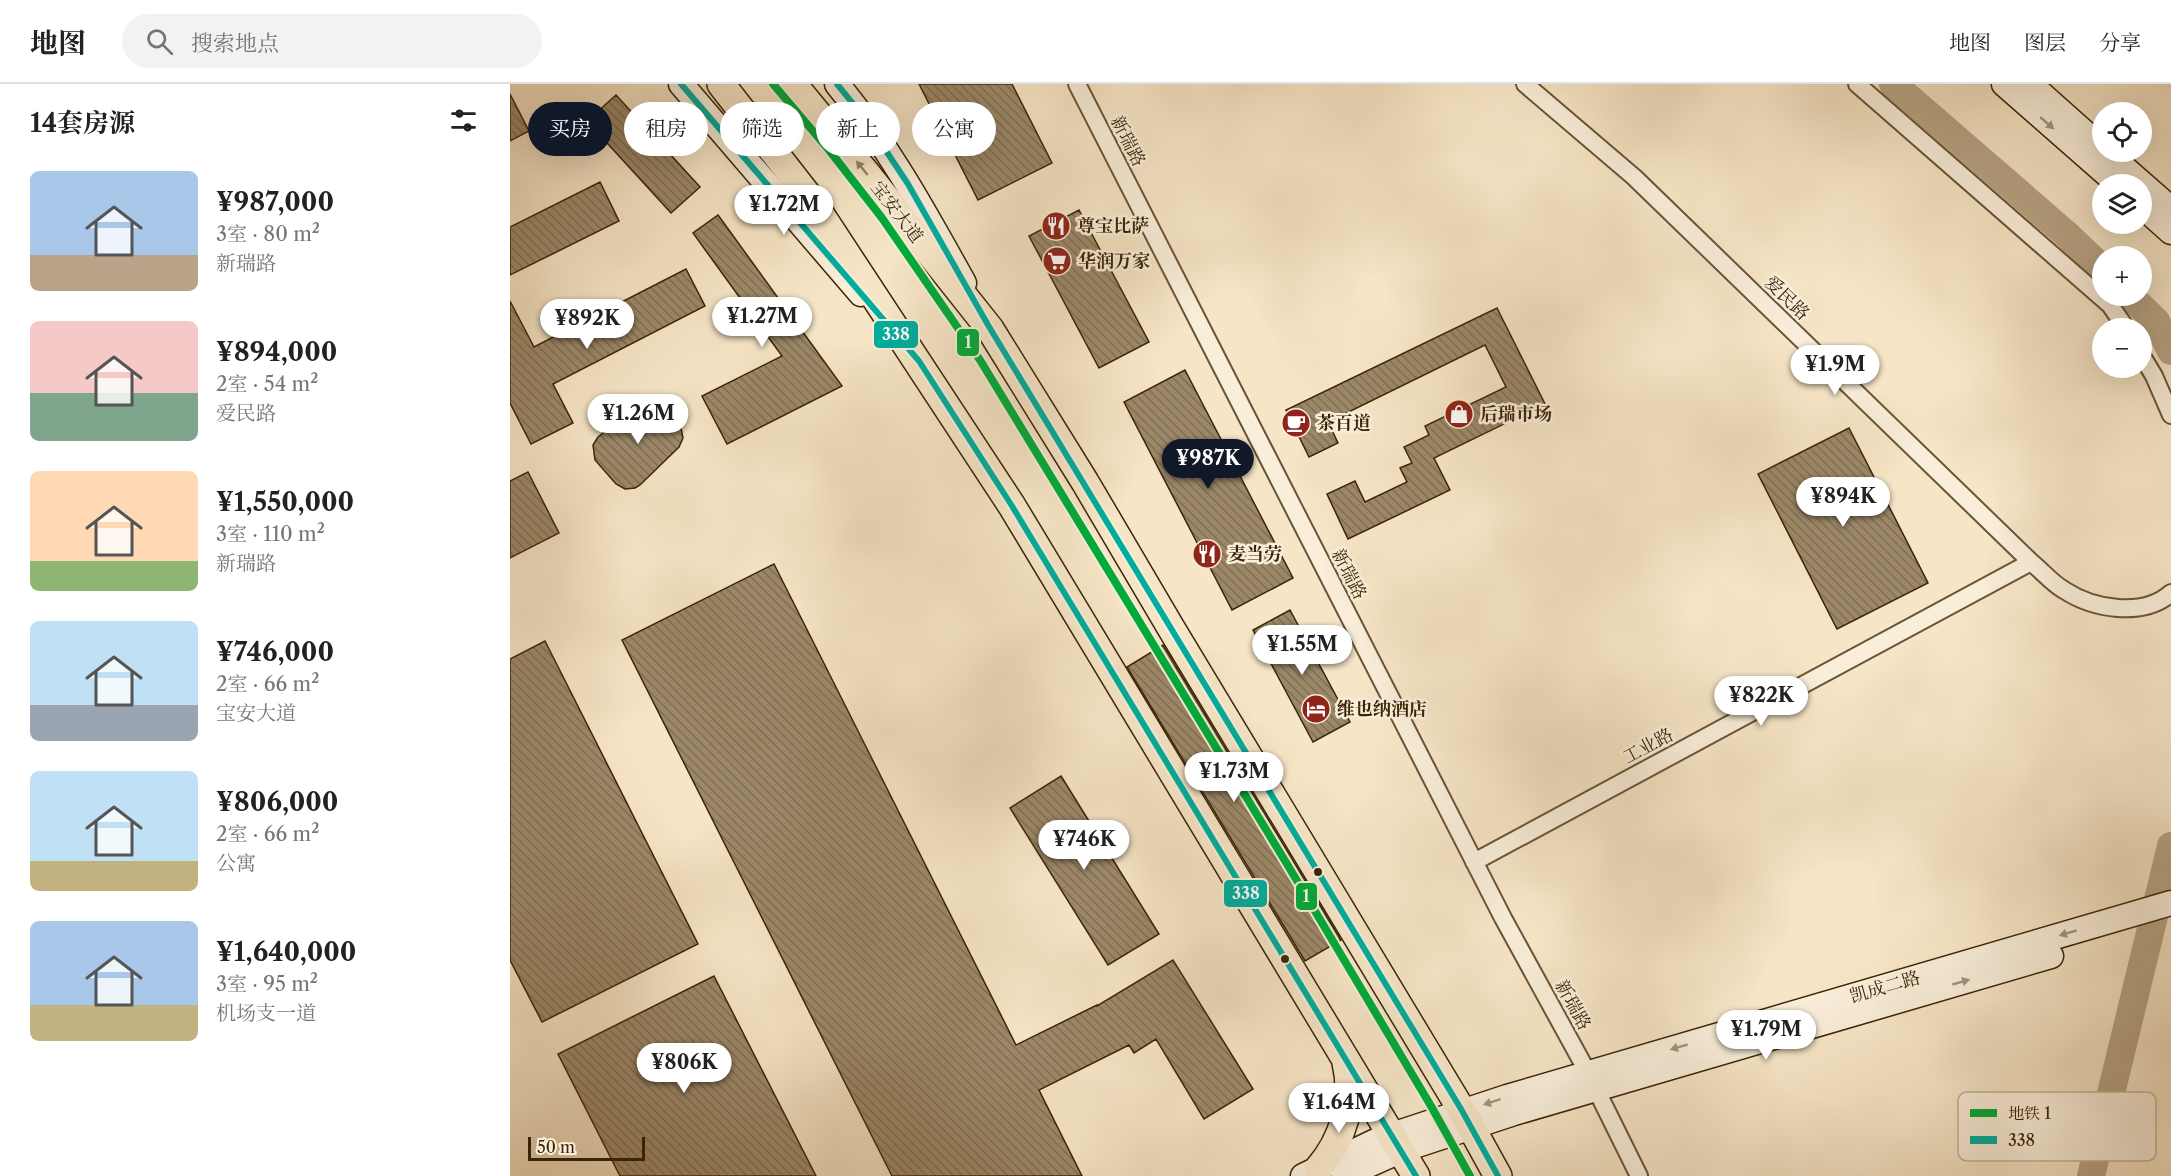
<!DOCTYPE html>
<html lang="zh">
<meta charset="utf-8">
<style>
:root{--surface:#fff;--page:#f2f2f2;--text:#222;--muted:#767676;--line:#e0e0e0;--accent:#111827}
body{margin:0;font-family:"Libre Caslon Text","Noto Serif SC",serif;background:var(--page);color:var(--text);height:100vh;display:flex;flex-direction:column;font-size:22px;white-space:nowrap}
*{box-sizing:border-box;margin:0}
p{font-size:20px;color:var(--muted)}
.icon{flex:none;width:33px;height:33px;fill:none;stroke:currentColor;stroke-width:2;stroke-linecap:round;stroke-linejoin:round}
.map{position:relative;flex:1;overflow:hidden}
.sheet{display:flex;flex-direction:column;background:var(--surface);width:510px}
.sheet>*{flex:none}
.guide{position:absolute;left:18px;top:18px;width:570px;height:54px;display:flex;gap:12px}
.buttons{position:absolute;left:1582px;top:18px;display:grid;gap:12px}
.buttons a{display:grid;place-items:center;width:60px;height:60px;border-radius:50%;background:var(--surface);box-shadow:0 6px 24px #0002;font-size:30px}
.scale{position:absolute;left:18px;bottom:15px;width:117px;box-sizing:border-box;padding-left:6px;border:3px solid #3a2405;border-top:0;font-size:16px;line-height:21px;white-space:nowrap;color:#3a2405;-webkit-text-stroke:4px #f9eeda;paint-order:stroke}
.price{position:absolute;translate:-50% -51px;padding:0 14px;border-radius:21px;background:#fff;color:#222;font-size:20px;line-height:39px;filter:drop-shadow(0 2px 3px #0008)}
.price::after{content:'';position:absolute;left:50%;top:36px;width:18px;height:14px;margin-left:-9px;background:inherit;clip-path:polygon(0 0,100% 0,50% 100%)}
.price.selected{background:var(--accent);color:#fff}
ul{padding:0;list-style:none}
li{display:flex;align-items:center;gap:18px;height:150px;padding:0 30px}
li span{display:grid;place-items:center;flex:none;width:168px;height:120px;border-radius:9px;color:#555}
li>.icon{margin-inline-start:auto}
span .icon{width:72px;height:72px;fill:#fffc;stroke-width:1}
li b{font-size:26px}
h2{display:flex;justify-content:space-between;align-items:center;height:72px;padding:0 30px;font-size:26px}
.pill{padding:0 21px;border-radius:27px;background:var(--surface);box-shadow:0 6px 24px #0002;font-size:21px;line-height:54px}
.pill.selected{background:var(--accent);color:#fff}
header{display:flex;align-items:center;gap:36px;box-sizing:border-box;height:84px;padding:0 30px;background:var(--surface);border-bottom:2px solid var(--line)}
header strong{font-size:28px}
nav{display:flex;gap:33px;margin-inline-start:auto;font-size:21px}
.search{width:420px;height:54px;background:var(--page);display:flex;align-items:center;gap:15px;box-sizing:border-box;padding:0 21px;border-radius:33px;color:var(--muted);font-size:22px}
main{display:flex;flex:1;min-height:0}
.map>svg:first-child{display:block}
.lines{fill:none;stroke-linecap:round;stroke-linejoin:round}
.river{stroke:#b6a384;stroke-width:28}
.building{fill:url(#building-back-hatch);stroke:#3a2405;stroke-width:1.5}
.street-casing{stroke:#695435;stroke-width:20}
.secondary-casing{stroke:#3a2405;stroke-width:27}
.primary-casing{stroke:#3a2405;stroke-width:30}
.street{stroke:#f9eeda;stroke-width:16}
.secondary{stroke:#f9eeda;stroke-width:24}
.primary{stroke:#f6e5c6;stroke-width:27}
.bus-1-casing{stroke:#f9eeda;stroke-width:10}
.bus-1{stroke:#01ad9c;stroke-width:6}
.metro-1-casing{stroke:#f9eeda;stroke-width:12}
.metro-1{stroke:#00ab39;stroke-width:8}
.oneway{fill:#a3937a}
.oneway2{fill:#988466}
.bus-dot{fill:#3a2405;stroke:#f9eeda;stroke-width:2}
.labels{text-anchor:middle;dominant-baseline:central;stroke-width:5;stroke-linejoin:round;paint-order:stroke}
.street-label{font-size:18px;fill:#3a2405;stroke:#f9eeda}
.poi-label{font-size:18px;font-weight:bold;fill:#3a2405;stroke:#f9eeda;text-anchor:start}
.key{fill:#f9eeda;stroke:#c0b19a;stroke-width:1.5}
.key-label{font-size:16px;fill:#3a2405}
.line-badge{stroke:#f9eeda;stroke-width:2}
.badge-label{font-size:16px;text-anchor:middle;font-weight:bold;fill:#fff}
</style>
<header>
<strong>地图</strong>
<div class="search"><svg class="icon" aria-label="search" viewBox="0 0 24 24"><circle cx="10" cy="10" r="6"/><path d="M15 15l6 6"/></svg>搜索地点</div>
<nav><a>地图</a><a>图层</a><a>分享</a></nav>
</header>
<main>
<section class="sheet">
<h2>14套房源<svg class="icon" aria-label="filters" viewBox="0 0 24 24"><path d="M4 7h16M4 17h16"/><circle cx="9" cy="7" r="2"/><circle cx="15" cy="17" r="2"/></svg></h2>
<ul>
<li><span style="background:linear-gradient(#a9c7e8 70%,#b9a48a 0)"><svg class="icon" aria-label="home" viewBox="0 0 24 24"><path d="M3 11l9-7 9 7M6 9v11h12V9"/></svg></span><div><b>¥987,000</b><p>3室 · 80 m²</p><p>新瑞路</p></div></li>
<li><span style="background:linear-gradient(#f6c9c9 60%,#7fa58c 0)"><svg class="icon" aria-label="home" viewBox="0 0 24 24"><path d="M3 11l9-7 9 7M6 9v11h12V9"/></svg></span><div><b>¥894,000</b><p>2室 · 54 m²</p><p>爱民路</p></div></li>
<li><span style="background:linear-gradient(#ffd9b3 75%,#8fb573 0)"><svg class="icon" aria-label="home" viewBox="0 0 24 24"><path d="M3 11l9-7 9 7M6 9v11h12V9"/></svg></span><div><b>¥1,550,000</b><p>3室 · 110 m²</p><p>新瑞路</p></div></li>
<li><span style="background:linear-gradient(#bfe0f5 70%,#9aa5b1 0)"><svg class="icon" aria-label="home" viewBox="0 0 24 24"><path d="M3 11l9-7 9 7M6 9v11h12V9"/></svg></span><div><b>¥746,000</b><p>2室 · 66 m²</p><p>宝安大道</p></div></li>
<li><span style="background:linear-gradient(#bfe0f5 75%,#c2b280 0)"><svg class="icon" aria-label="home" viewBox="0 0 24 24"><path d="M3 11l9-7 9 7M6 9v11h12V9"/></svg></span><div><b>¥806,000</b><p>2室 · 66 m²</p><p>公寓</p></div></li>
<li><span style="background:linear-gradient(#a9c7e8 70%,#c2b280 0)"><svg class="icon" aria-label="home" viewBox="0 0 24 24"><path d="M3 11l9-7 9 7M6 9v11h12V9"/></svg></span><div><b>¥1,640,000</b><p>3室 · 95 m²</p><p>机场支一道</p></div></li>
</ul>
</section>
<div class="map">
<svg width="1661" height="1092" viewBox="0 0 1661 1092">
<defs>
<pattern id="building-back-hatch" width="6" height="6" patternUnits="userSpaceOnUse" patternTransform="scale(1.5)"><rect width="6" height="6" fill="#9c8869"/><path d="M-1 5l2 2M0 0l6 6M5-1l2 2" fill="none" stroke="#806f54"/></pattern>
</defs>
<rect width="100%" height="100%" fill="#f6e5c6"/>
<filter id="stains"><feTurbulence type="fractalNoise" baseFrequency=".00333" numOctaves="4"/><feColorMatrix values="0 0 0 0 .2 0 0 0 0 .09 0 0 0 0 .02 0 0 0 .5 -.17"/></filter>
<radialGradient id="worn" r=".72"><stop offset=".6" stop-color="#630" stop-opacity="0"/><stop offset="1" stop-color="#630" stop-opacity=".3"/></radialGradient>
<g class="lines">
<path class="river" d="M1383 0 1555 149 1593 185
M1620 212 1646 237 1661 267
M1581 1092 1661 762"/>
</g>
<path class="building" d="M409 0H502L542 79 468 116Z
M0 10 19 47 0 57Z
M106 11 190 103 161 129 77 37Z
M90 98 109 137 0 191V143Z
M569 126 639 258 589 284 519 152Z
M208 131 332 302 217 360 192 312 272 272 183 149Z
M176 185 195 222 43 300 63 339 21 360 0 319V217L24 263Z
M987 224 1035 320 924 374 940 406 838 455 817 410 845 397 855 418 897 398 890 384 902 379 894 363 919 351 915 342 996 303 975 261 818 338 828 359 799 373 776 326Z
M675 286 783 494 722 526 614 318Z
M141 319 151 323 171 344 173 354 169 363 130 401 125 404 115 405 106 400 85 376 83 361 88 353 128 322Z
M1339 344 1418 499 1327 545 1248 390Z
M18 388 49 449 0 474V397Z
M264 480 506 961 587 921V922L663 876 743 1005 694 1035 646 955 624 969 619 961 529 1006 572 1092H382L112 556Z
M780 526 840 638 803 658 743 546Z
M35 557 188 860 32 938 0 876V575Z
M653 561 831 856 795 877 617 583Z
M551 692 649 850 598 881 500 724Z
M204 892 306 1092H110L48 970Z"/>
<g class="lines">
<g class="street-casing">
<path id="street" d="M567 0 993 834 1078 989 1129 1092
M1015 0 1124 93 1521 478C1532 487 1542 499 1554 506 1583 525 1633 534 1661 509
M1347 0 1600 221 1616 244
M1632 272 1644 292 1661 331
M964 778 1521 478"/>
</g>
<g class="secondary-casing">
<path id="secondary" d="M171 0 351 210
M327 0C378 61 415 129 454 199
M1494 0 1608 100
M1520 0 1593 65
M1596 68 1661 125
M1632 122 1661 148
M793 1092 870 1055 997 1013 1661 819
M834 1092 892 1066 1004 1029 1541 872"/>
</g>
<g class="primary-casing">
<path id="primary" d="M211 0 299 113 502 422 906 1092
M283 0 357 90 480 245 575 398 661 544 951 1025 988 1092
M808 1085C833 1056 845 1017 836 979"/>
</g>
<use href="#street" class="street"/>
<use href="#secondary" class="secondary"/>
<use href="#primary" class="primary"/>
<g class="bus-1-casing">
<path id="bus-1" d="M171 0 409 277 502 422 906 1092
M327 0 353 32 398 100 478 241 951 1025 988 1092"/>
</g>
<use href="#bus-1" class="bus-1"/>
<g class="metro-1-casing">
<path id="metro-1" d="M263 0 319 66 372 134 470 276 777 780 921 1022 960 1092"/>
</g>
<use href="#metro-1" class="metro-1"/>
</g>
<defs><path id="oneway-solid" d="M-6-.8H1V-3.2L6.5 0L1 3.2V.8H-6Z" transform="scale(1.5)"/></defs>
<g class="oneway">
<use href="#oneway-solid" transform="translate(1537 39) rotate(41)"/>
<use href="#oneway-solid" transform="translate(1558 849) rotate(164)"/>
<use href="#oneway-solid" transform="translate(1451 898) rotate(-16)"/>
<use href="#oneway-solid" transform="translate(1169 963) rotate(164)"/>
<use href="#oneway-solid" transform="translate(982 1018) rotate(162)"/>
</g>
<use class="oneway2" href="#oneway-solid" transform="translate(352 84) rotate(-129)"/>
<defs>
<g id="restaurant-disc" transform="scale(1.5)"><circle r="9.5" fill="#8f2418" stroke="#f9eeda"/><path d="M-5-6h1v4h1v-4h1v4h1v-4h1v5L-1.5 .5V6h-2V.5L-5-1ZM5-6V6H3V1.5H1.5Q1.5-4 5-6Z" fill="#fff"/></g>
<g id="supermarket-disc" transform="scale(1.5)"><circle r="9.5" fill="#8f2418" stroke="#f9eeda"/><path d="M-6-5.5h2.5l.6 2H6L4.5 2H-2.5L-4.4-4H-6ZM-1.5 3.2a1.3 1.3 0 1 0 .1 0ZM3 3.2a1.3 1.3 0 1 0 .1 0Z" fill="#fff"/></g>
<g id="shop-disc" transform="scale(1.5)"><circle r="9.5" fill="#8f2418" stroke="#f9eeda"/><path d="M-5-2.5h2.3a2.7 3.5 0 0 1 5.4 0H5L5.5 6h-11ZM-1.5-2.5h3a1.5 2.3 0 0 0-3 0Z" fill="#fff"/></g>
<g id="cafe-disc" transform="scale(1.5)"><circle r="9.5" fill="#8f2418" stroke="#f9eeda"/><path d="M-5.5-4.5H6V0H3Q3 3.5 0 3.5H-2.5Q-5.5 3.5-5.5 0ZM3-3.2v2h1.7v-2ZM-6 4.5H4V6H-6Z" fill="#fff"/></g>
<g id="hotel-disc" transform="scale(1.5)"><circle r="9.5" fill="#8f2418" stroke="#f9eeda"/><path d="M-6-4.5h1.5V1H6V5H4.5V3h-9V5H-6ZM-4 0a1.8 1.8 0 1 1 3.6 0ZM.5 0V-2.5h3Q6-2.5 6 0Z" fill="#fff"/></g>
</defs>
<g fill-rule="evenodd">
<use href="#restaurant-disc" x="546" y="142"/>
<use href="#supermarket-disc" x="547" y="177"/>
<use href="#shop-disc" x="949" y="330"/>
<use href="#cafe-disc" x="786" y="339"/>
<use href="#restaurant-disc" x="697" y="470"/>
<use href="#hotel-disc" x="806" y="625"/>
</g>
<g class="bus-dot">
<circle cx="808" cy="788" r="5"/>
<circle cx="775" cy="875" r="5"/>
</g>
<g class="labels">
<g class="street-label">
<text transform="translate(618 57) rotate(63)">新瑞路</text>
<text transform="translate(387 128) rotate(52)">宝安大道</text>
<text transform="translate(1277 214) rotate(44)">爱民路</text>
<text transform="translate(839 490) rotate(63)">新瑞路</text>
<text transform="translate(1138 662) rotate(-28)">工业路</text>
<text transform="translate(1375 903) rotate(-16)">凯成二路</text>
<text transform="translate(1063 921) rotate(61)">新瑞路</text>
</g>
<g class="poi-label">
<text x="567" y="142">尊宝比萨</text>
<text x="568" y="177">华润万家</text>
<text x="970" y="330">后瑞市场</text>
<text x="807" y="339">茶百道</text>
<text x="718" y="470">麦当劳</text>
<text x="827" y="625">维也纳酒店</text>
</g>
</g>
<rect x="1448" y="1008" width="198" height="69" rx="9" class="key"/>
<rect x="1460" y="1025" width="27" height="8" fill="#00ab39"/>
<rect x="1460" y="1052" width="27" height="8" fill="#01ad9c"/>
<g class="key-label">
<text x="1498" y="1035">地铁 1</text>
<text x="1498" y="1062">338</text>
</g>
<g class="line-badge">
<rect x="363" y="236" width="46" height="29" rx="6" fill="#01ad9c"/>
<rect x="446" y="244" width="24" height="29" rx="6" fill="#00ab39"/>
<rect x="713" y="795" width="45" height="29" rx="6" fill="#01ad9c"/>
<rect x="785" y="798" width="23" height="29" rx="6" fill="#00ab39"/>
</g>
<g class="badge-label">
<text x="386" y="256">338</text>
<text x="458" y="264">1</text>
<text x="736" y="815">338</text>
<text x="796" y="818">1</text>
</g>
<rect width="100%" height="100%" filter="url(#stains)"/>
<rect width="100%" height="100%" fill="url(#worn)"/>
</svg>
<div class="buttons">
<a><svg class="icon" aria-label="locate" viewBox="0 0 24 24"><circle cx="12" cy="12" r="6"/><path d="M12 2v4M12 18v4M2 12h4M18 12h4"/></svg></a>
<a><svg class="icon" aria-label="layers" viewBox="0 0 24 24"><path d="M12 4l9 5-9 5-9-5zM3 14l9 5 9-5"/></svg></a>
<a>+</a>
<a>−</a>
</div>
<div class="scale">50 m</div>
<b class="price" style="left:274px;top:152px">¥1.72M</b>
<b class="price" style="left:252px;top:264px">¥1.27M</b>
<b class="price" style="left:77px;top:266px">¥892K</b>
<b class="price" style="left:1325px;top:312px">¥1.9M</b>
<b class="price" style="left:128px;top:361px">¥1.26M</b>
<b class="price selected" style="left:698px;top:406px">¥987K</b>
<b class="price" style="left:1333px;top:444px">¥894K</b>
<b class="price" style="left:792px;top:592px">¥1.55M</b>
<b class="price" style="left:1251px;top:643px">¥822K</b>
<b class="price" style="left:724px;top:719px">¥1.73M</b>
<b class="price" style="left:574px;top:787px">¥746K</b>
<b class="price" style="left:1256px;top:977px">¥1.79M</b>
<b class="price" style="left:174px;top:1010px">¥806K</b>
<b class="price" style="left:829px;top:1050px">¥1.64M</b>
<div class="guide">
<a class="pill selected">买房</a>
<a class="pill">租房</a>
<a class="pill">筛选</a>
<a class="pill">新上</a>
<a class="pill">公寓</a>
</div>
</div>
</main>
